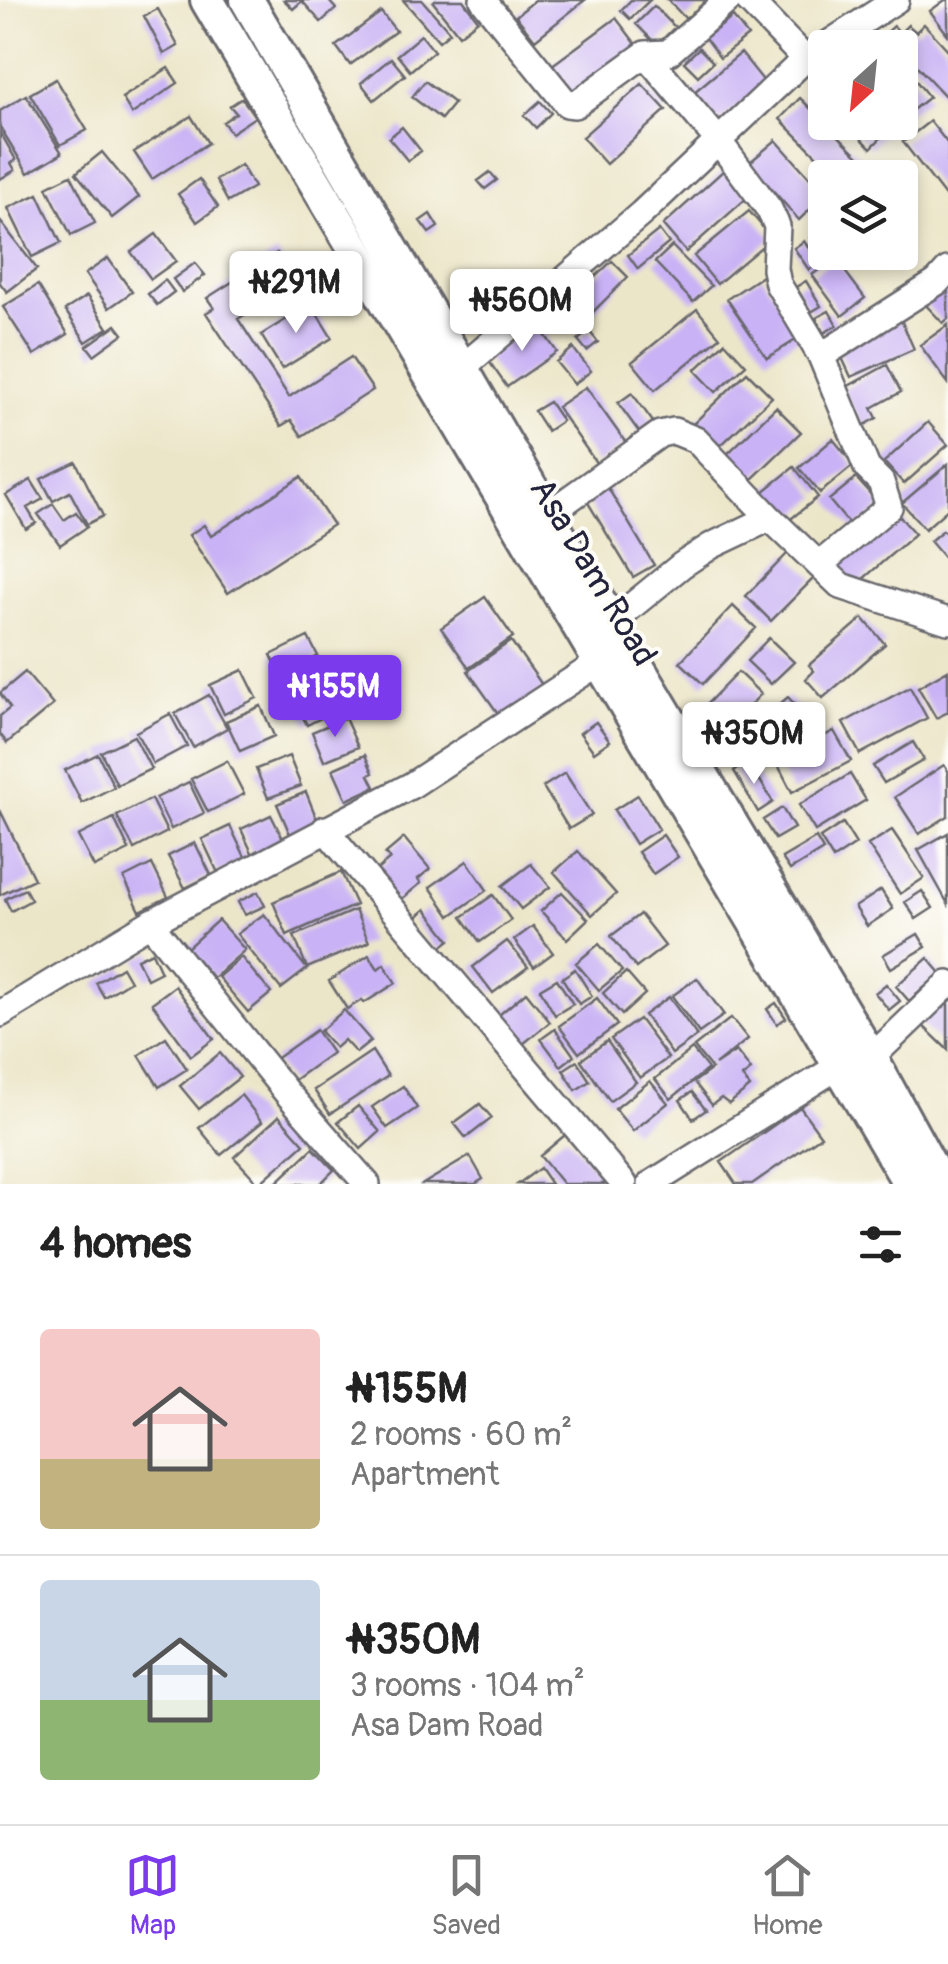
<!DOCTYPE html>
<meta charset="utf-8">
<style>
:root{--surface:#fff;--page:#f2f2f2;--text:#222;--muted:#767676;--line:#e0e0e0;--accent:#7c3aed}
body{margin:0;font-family:Pangolin,sans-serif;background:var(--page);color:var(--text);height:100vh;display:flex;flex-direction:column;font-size:38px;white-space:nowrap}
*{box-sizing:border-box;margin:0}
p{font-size:32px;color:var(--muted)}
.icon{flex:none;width:55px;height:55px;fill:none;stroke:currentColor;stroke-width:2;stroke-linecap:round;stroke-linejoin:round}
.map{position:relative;height:1184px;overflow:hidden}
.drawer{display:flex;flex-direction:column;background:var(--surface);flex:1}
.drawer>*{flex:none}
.needle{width:65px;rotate:207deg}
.tools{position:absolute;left:808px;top:30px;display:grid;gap:20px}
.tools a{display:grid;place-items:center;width:110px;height:110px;border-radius:10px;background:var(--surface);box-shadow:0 5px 15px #0003;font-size:50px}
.price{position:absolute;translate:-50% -85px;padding:0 22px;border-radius:10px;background:#fff;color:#222;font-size:32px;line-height:65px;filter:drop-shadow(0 2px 5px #0008)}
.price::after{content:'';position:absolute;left:50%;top:60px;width:30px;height:22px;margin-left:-15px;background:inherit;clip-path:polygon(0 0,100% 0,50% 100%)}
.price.active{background:var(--accent);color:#fff}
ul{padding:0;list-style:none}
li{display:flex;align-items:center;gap:30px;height:250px;padding:0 40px}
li+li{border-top:2px solid var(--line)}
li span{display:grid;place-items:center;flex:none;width:280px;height:200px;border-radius:10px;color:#555}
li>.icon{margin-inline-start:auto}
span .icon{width:120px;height:120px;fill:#fffc;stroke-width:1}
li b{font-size:42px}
h2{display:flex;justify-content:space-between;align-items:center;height:120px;padding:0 40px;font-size:42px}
.tabs{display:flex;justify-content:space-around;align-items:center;height:140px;border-top:2px solid var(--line);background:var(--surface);font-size:28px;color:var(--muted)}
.tabs a{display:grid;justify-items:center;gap:5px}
.tabs .active{color:var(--accent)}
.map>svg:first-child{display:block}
.building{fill:#c9b2f5}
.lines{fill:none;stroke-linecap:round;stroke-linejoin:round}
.minor-casing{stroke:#69676d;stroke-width:30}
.major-casing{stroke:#69676d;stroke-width:38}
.minor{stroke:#fff;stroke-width:25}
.major{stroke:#fff;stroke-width:32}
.labels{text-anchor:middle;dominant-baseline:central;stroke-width:8;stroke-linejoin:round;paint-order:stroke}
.street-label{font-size:35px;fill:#22223b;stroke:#fdfcf7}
</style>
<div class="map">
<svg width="948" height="1184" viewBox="0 0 948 1184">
<rect width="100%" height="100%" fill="#fdfcf7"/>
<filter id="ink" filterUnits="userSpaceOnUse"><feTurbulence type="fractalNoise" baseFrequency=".01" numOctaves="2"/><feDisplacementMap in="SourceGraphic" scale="20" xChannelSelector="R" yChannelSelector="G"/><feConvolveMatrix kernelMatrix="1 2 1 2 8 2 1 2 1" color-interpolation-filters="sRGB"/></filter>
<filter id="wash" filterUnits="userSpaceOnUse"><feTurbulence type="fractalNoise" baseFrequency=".0048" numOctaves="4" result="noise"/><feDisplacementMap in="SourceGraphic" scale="40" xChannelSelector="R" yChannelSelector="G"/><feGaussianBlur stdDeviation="2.25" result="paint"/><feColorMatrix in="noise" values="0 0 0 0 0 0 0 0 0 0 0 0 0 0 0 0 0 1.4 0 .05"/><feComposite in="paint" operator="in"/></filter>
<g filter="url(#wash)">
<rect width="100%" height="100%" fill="#ece6c9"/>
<g id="blocks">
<path class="building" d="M284 0H328L336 9 321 22 302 1 293 9Z
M403 0H422L450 32 439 41Z
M435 0H463L478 20 459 35 433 2Z
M535 0H585L535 40 516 16Z
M631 0H650L630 19 621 10Z
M668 0H704L705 2 686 19Z
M945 0H948V35L930 11Z
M654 6 675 27 657 45 636 24Z
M158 9 178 46 164 54 144 16Z
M381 12 396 31 350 65 336 46Z
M733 17 748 36 720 58 705 38Z
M616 18 639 48 574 96 551 66Z
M924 24 948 50V99L886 33 894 26 900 33 908 25 916 32Z
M421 35 434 51 410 71 397 55Z
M699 48 713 62 698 76 684 62Z
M741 53 766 84 718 123 693 93Z
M391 58 405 75 374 100 361 83Z
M900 61 929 97 900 120Z
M168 68 178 83 132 114 122 98Z
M56 79 87 130 60 145 30 94Z
M425 81 454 103 441 119 412 97Z
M642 84 666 110 606 164 582 137Z
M26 95 62 153 28 173 0 127V111Z
M242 98 255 117 231 133 223 122 236 113 230 106Z
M800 98 863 160 845 178H839L780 119Z
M540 101 551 113 536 128 524 115Z
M191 116 208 143 152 179 134 152Z
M930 121 948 144V200L903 142Z
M845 122H896L871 148Z
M402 127 421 151 408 161 389 138Z
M0 132 16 160 11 163 15 170 0 179Z
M776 140 825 195 799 220 749 163Z
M102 152 139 197 112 218 76 173Z
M241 165 254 187 228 202 216 180Z
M724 170 748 197 686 252 663 225Z
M490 172 497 180 485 189 478 181Z
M71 175 95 223 71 235 47 187Z
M199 179 218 207 197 222 178 194Z
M38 194 61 243 32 257 8 208Z
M749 211 772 238 717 284 694 256Z
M825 212V252H835L829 258 810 238 824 224 818 218Z
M430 214 438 227 429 233 420 221Z
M0 221 37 269 7 292 0 283Z
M659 230 669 243 638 269 628 255Z
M156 234 176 261 151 279 131 252Z
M804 241 819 263 809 270 794 248Z
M672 246 711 286 693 302 655 262Z
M840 252H870L855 268Z
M277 253 296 281 238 319 289 397 351 357 373 390 302 436 291 420 281 426 206 313 214 308 207 298Z
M108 258 132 292 109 308 85 274Z
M835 258 865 298 842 316 812 275Z
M612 261 628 277 593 312 576 295Z
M195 263 205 275 182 292 173 279Z
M762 276 802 336 767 358 727 299Z
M948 276V319L943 323 922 301Z
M165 280 174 292 157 305 148 294Z
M806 281 821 306 811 312 796 287Z
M38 285 68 334 34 355 3 307Z
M87 296 108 328 86 342 65 310Z
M311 304 332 338 282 369 261 335Z
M697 309 720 337 655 390 632 362Z
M829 311 837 325 824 333 816 318Z
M901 320 914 349 851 377 838 349Z
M536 322 557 352 507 387 486 357Z
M116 325 123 334 94 355 87 346Z
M948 325V383L920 345Z
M589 331 598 342 587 351 578 340Z
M725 342 746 365 716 392 695 370Z
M573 348 591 371 574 384 556 362Z
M887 365 901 392 872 408 877 418 863 426 843 389Z
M747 372 772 397 718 448 694 423Z
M586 387 626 443 597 464 557 407Z
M632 393 653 422 639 432 618 403Z
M549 402 562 421 547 431 534 411Z
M776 407 801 432 749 482 724 457Z
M928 422 948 445 904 484 884 462Z
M833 439 854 465 820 493 799 468Z
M76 462 103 516 87 524 70 492 53 501 41 479Z
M948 464V509L925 529 902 503Z
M794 467 818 497 787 522 763 492Z
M301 477 333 525 228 593 189 535 204 525 211 536Z
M856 478 882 507 854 530 829 500Z
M31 480 43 499 27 508 36 523 26 529 6 495Z
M608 488 654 565 633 577 587 501Z
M53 504 64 520 76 512 87 527 60 545 38 514Z
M894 510 915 534 855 586 834 561Z
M943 530 948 536 946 560 930 541Z
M788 553 814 578 771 621 746 596Z
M485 597 513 637 469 668 441 628Z
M733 606 756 628 703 684 680 662Z
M863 618 885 644 823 698 806 679 814 671 809 665Z
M308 637 318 656 313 659 318 670 286 685 271 655Z
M769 638 794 662 771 684 747 661Z
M511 641 545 689 502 719 468 671Z
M243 670 257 698 224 714 210 685Z
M948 670V712L936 718 918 687Z
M25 672 53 705 7 743 0 734V716L10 708 0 693Z
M738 672 761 694 729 727 706 705Z
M329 677 339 696 334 699 339 709 307 725 292 695Z
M910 687 927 718 860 754 843 723Z
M209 695 227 728 193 747 175 714Z
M788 697 811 723 768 761 745 734Z
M261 706 274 736 240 751 226 721Z
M170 714 187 746 153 764 136 732Z
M345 718 358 747 324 761 312 732Z
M596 722 610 741 594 752 580 733Z
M834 731 851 761 792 792 776 761Z
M134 736 151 769 117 785 101 752Z
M913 742 924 760 884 783 873 766Z
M98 754 114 787 82 803 65 770Z
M365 755 373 773 369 775 375 787 347 800 333 769Z
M289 756 301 786 268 798 256 769Z
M227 761 244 794 208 812 191 779Z
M749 762 773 802 758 812 734 771Z
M944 765 948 771V816L919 834 895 797Z
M565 773 592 815 569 829 543 787Z
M850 774 866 800 815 831 799 805Z
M189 782 204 813 171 829 156 798Z
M306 792 318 822 290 834 277 804Z
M638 795 659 829 635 844 614 810Z
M151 799 167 832 134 849 117 816Z
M782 808 794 828 775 839 763 820Z
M0 810 34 879 0 895Z
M271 815 284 841 253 855 241 829Z
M114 818 129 850 94 867 78 836Z
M843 823 856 844 833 859 820 838Z
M230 826 246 859 218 873 202 839Z
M892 830 924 878 900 894 868 845Z
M948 833V904L918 850Z
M663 835 678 857 653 874 638 852Z
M404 838 430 869 418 879 421 883 397 903 372 874 390 859 385 854Z
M816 838 823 850 790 870 782 858Z
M195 843 211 875 185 888 168 856Z
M578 851 616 894 592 915 554 872Z
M467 861 487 890 450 916 430 887Z
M152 864 168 897 140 911 124 878Z
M531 864 550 887 521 909 502 886Z
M341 872 356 905 287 935 273 902Z
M25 889 31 900 11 911 5 899Z
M881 890 893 909 867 926 855 907Z
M922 891 933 908 916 919 905 902Z
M258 892 265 906 245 915 238 902Z
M562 892 588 919 567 939 541 911Z
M493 895 511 920 480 942 462 917Z
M426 909 450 940 437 950 413 920Z
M355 910 369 942 307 968 294 936Z
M264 914 307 969 281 989 237 934Z
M640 914 665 946 636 968 611 936Z
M218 920 245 950 213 978 187 948Z
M533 926 553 953 534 967 514 940Z
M918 934 926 947 891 968 883 955Z
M507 941 528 967 493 993 473 967Z
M599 944 622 971 599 990 576 963Z
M152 952 161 972 147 979 137 959Z
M369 955 378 969 384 964 396 983 364 1003 362 1000 347 1009 329 981Z
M241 957 271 993 248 1012 218 977Z
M928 958 941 973 909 1001 896 986Z
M122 967 130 981 104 997 96 983Z
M575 969 592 996 579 1004 562 978Z
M626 972 645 994 622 1015 603 993Z
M697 978 724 1015 699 1033 672 996Z
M557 979 573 1004 555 1015 540 989Z
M886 984 900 1001 889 1010 875 993Z
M175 986 214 1039 191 1056 152 1003Z
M526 992 550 1022 523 1044 499 1015Z
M948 992V1050L919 1022Z
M669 997 697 1036 672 1054 644 1015Z
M597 998 617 1025 579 1053 559 1026Z
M776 1003 786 1018 777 1024 767 1009Z
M344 1010 371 1041 356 1053 344 1040 335 1048 320 1031Z
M731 1018 748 1039 715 1065 736 1051 751 1070 742 1077 750 1087 729 1104 721 1098 712 1105 694 1082 712 1069 694 1047Z
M639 1019 668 1058 640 1078 611 1039Z
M555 1029 574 1056 561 1066 541 1039Z
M316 1030 332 1053 290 1083 274 1060Z
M166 1037 187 1069 159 1087 139 1055Z
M607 1041 636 1082 610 1101 581 1060Z
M692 1049 708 1069 671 1099 655 1079Z
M372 1051 388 1076 330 1114 314 1090Z
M220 1053 240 1077 199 1109 180 1086Z
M577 1061 590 1081 576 1090 563 1070Z
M650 1081 668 1103 633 1131 615 1109Z
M403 1086 417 1108 387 1128 372 1107Z
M692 1092 706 1110 693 1119 680 1100Z
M241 1095 262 1122 221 1155 199 1128Z
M480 1104 492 1118 466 1138 454 1123Z
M358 1106 380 1132 361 1149 338 1122Z
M800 1107 821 1136 752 1184H736L721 1162Z
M279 1116 304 1144 259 1184 234 1157Z
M565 1135 607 1184H563L540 1156Z
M313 1148 334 1170 320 1184H275Z
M470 1156 483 1179 475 1184H423Z
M540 1168 551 1184H518Z"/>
</g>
</g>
<g filter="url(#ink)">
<use href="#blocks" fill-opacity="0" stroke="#69676d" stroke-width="2.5"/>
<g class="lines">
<g class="minor-casing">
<path id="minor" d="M483 0 567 104 575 105 645 54 668 53 728 0
M748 0 805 59
M645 54 717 139 769 209 777 226 775 269 778 284 821 356 867 468 881 482 889 507 819 565
M821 356 937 282 948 270
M462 368 642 213 805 59 896 0
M547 515 660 434 674 431 696 440 770 518
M611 623 682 565 711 546 770 518 841 586 948 621
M325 829 624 1184
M150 923 287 1093 367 1184
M0 1014 150 923 412 785 600 662
M871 1058 948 984
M651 1184 842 1064"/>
</g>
<g class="major-casing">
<path id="major" d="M207 0 910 1184
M247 0 547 515 871 1058 940 1184"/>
</g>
<use href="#minor" class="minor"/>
<use href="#major" class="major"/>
</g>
</g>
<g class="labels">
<g class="street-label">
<text transform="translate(593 572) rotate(59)">Asa Dam Road</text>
</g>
</g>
</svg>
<div class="tools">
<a><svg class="needle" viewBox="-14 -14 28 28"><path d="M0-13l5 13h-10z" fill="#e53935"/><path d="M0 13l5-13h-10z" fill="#767676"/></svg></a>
<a><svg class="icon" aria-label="layers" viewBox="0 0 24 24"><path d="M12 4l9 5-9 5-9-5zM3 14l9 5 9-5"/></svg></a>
</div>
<b class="price" style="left:296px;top:336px">₦291M</b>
<b class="price" style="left:522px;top:354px">₦560M</b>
<b class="price active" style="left:335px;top:740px">₦155M</b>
<b class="price" style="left:754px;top:787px">₦350M</b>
</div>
<section class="drawer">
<h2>4 homes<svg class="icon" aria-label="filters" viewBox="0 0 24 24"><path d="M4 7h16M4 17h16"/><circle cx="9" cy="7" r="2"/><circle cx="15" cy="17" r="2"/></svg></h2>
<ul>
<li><span style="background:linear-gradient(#f6c9c9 65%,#c2b280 0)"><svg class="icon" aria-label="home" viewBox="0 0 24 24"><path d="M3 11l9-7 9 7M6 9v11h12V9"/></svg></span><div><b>₦155M</b><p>2 rooms · 60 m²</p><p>Apartment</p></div></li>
<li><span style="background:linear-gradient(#c9d6e8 60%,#8fb573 0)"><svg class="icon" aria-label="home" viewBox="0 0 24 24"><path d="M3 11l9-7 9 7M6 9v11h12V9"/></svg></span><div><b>₦350M</b><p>3 rooms · 104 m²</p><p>Asa Dam Road</p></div></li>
</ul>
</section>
<nav class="tabs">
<a class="active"><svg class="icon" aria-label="map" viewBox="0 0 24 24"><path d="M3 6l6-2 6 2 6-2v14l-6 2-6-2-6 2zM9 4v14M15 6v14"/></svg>Map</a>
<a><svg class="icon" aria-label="saved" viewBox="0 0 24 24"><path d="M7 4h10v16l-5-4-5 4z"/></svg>Saved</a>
<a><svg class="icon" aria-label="home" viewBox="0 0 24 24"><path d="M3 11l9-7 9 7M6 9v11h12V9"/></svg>Home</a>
</nav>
